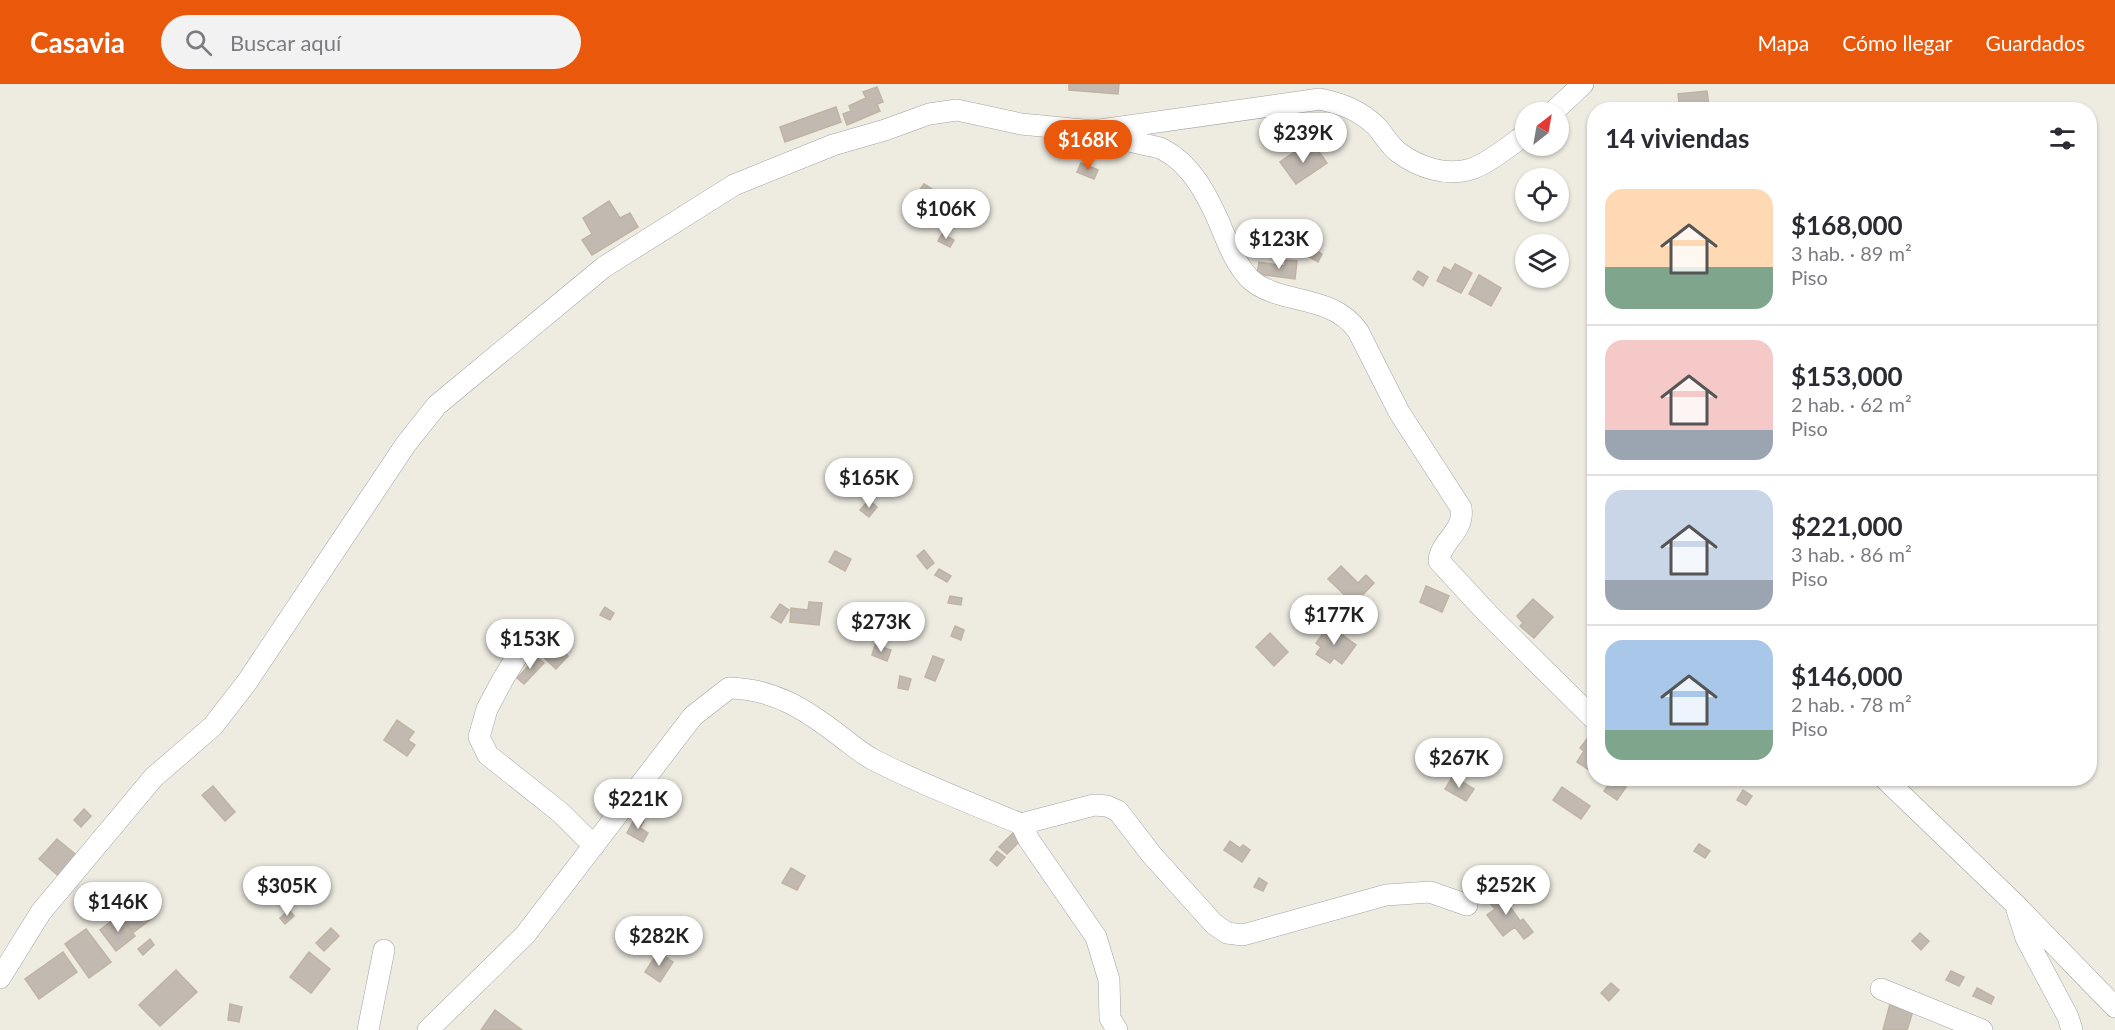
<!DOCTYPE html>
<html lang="es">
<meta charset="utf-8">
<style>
:root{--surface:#fff;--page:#f2f2f3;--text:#2b2b33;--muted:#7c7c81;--line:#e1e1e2;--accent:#ea580c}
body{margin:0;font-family:Lato,sans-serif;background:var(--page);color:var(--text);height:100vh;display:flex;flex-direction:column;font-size:22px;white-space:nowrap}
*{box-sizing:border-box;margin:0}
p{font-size:20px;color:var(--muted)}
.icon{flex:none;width:33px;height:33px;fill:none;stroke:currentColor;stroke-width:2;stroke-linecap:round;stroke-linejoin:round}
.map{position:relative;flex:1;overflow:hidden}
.sheet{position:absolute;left:1587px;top:18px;width:510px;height:684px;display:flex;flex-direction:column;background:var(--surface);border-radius:24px;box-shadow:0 2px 4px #0004}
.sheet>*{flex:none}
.needle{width:39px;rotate:31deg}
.tools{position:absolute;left:1515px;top:18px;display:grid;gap:12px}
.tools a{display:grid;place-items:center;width:54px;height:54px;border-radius:50%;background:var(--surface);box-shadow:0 2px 4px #0004;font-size:30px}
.price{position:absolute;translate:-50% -51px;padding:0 14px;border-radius:21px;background:#fff;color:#222;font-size:20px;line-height:39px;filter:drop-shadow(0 2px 3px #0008)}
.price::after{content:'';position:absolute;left:50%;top:36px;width:18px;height:14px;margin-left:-9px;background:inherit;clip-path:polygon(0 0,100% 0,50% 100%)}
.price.selected{background:var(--accent);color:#fff}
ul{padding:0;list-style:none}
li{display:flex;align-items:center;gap:18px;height:150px;padding:0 18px}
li+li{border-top:2px solid var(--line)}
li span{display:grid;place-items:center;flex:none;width:168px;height:120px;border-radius:18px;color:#555}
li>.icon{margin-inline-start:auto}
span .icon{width:72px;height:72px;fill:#fffc;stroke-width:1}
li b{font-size:26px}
h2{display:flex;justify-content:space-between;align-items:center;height:72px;padding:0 18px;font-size:26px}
header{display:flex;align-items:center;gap:36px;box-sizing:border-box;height:84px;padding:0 30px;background:var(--accent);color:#fff}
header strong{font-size:28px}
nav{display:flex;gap:33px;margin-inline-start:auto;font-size:21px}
.search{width:420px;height:54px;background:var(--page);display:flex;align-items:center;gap:15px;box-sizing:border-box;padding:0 21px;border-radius:33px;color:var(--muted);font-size:22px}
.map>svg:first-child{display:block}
.building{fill:#c2bab1;stroke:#c0b3a3;stroke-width:1.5}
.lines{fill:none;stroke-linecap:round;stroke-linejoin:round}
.minor-casing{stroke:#a3a3a3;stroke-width:22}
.minor{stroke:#fff;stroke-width:21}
</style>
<header>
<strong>Casavia</strong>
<div class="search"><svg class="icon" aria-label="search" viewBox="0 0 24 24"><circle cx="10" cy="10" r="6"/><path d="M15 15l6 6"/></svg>Buscar aquí</div>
<nav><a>Mapa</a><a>Cómo llegar</a><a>Guardados</a></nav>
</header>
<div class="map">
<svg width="2115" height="946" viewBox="0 0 2115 946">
<rect width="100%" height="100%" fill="#eeebe1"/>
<path class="building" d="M1069 0H1119L1118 10 1069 6Z
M877 3 883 18 877 20 880 27 847 41 843 30 851 27 849 22 866 14 863 8Z
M1707 7 1709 22 1696 23V26H1680L1678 10Z
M836 23 841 38 785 58 780 43Z
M1314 61 1327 79 1296 100 1280 78 1300 64 1303 69Z
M1081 79 1098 86 1094 95 1077 88Z
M924 100 949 116 941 127 916 111Z
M609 117 620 134 630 129 638 143 592 171 582 156 592 150 583 134Z
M942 150 954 156 950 163 938 157Z
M1305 161 1322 170 1318 178 1301 168Z
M1285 176 1297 177 1295 195 1257 190 1259 178 1285 182Z
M1455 180 1472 189 1461 209 1437 197 1444 183 1451 187Z
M1418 187 1428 193 1423 202 1413 195Z
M1479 191 1501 204 1491 222 1469 210Z
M869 416 877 423 869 433 860 426Z
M924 466 934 479 927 485 917 472Z
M835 467 851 475 845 487 829 478Z
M1341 482 1358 499 1366 491 1374 499 1354 520 1328 495Z
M939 485 951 492 947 498 935 491Z
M1426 502 1449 512 1442 528 1420 518Z
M950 512 962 514 961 521 948 519Z
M1533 515 1553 533 1534 554 1520 542 1523 539 1517 532Z
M809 518 822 519 819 541 790 538 791 524 808 526Z
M780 520 789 526 781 539 771 533Z
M605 523 614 529 610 536 600 531Z
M1329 541 1356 561 1342 580 1334 574 1330 579 1316 570 1321 563 1316 559Z
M955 542 964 546 961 556 951 552Z
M1270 549 1288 568 1274 582 1256 563Z
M552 557 568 572 556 585 540 570Z
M875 561 891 566 887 577 872 571Z
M933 572 944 576 935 597 925 593Z
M537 573 544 579 524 600 517 594Z
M900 592 911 595 908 606 898 604Z
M397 636 414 648 408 656 415 661 407 672 384 656Z
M1587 655 1594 660V689L1577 678 1584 667 1580 664Z
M1453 692 1474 705 1466 717 1445 705Z
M1602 694H1616L1626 703 1617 716 1604 707 1609 700Z
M213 702 235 728 225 737 202 711Z
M1562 703 1590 722 1581 735 1553 716Z
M1743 706 1752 712 1746 721 1737 716Z
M84 725 91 732 81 743 74 736Z
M636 732 644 737 640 744 648 749 643 758 627 749Z
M1016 746 1024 753 1007 770 999 763Z
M57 755 80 774 62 795 39 775Z
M1230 757 1240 764 1243 761 1250 766 1242 778 1224 766Z
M1699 760 1710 767 1705 774 1694 767Z
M997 767 1005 773 997 782 990 776Z
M791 784 805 792 797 806 782 799Z
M1259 794 1267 799 1263 807 1254 803Z
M132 801 156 831 134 848 110 819Z
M1497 804 1520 837 1523 835 1533 848 1524 855 1515 843 1503 852 1487 831 1495 825 1485 813Z
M289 826 294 832 285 840 280 834Z
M119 831 135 852 116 867 100 846Z
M331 844 339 852 324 867 316 859Z
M86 845 111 878 89 894 65 860Z
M1920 849 1929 857 1921 866 1912 857Z
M150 855 154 861 143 871 138 865Z
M63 868 77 888 39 915 25 895Z
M309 868 330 885 311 909 290 893Z
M658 868 673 878 660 898 645 888Z
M176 886 197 908 160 942 139 921Z
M1951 887 1964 893 1959 902 1946 896Z
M1611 899 1619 906 1609 917 1601 909Z
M1977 904 1994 913 1991 920 1973 912Z
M230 920 242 923 239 938 228 936Z
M1890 920 1913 927 1907 946H1883Z
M495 926 522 946H481Z"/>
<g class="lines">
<g class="minor-casing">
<path id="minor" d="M1553 28 1583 0
M1102 49C1115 53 1128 57 1142 60 1149 62 1158 62 1164 66 1191 80 1207 111 1219 138 1227 157 1234 178 1249 194 1278 222 1330 208 1358 247L1399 328 1461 424C1465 448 1440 457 1439 477L1488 530 1594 635
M529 553 503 595 487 625 479 653 488 671 561 729 594 762
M1884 694 2015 820 2115 923
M1021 740 1094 721 1107 722 1118 727 1151 770 1214 840 1227 849 1243 851 1386 811 1430 808 1467 821
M2017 826 2026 854 2068 933 2072 946
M0 894 41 828 154 693 213 642 247 598 406 360 437 321 604 183 734 101 833 61 885 46 929 30 957 26 1021 40 1093 47 1320 15C1342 20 1360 26 1377 43 1384 51 1389 61 1398 68 1418 83 1446 93 1471 85 1486 81 1512 60 1526 50
M1881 905 1982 946
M368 946 384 866
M428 946 525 851 693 632 729 604C774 605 805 625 840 652 851 660 862 670 874 676 921 700 972 720 1021 740L1029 756 1096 853 1109 896 1110 934 1117 946"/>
</g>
<use href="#minor" class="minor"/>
</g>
</svg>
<div class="tools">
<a><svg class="needle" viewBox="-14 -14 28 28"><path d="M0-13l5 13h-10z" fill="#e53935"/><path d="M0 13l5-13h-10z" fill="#7c7c81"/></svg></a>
<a><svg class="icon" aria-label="locate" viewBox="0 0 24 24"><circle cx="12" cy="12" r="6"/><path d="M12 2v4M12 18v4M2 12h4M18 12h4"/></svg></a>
<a><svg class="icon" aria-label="layers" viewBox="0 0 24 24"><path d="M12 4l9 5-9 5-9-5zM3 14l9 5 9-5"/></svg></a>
</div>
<b class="price" style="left:1303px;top:80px">$239K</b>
<b class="price selected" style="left:1088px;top:87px">$168K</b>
<b class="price" style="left:946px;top:156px">$106K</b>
<b class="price" style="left:1279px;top:186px">$123K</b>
<b class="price" style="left:869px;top:425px">$165K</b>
<b class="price" style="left:1334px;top:562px">$177K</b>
<b class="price" style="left:881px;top:569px">$273K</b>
<b class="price" style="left:530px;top:586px">$153K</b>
<b class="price" style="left:1459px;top:705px">$267K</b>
<b class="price" style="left:638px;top:746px">$221K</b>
<b class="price" style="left:1506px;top:832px">$252K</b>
<b class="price" style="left:287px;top:833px">$305K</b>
<b class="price" style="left:118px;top:849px">$146K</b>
<b class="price" style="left:659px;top:883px">$282K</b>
<section class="sheet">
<h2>14 viviendas<svg class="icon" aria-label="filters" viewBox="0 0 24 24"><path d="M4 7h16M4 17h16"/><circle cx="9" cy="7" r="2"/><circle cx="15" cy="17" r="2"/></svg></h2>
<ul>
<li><span style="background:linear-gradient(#ffd9b3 65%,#7fa58c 0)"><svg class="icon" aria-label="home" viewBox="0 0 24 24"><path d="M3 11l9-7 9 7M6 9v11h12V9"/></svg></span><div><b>$168,000</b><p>3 hab. · 89 m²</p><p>Piso</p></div></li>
<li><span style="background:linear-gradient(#f6c9c9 75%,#9aa5b1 0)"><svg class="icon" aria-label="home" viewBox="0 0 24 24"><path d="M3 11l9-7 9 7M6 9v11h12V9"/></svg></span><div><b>$153,000</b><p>2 hab. · 62 m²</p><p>Piso</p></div></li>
<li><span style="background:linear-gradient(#c9d6e8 75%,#9aa5b1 0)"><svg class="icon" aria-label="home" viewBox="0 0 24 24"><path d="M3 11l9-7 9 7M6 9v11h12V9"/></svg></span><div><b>$221,000</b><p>3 hab. · 86 m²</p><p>Piso</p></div></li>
<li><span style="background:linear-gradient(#a9c7e8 75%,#7fa58c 0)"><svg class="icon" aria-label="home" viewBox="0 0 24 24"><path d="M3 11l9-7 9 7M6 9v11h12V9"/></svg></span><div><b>$146,000</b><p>2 hab. · 78 m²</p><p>Piso</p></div></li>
</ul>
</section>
</div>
